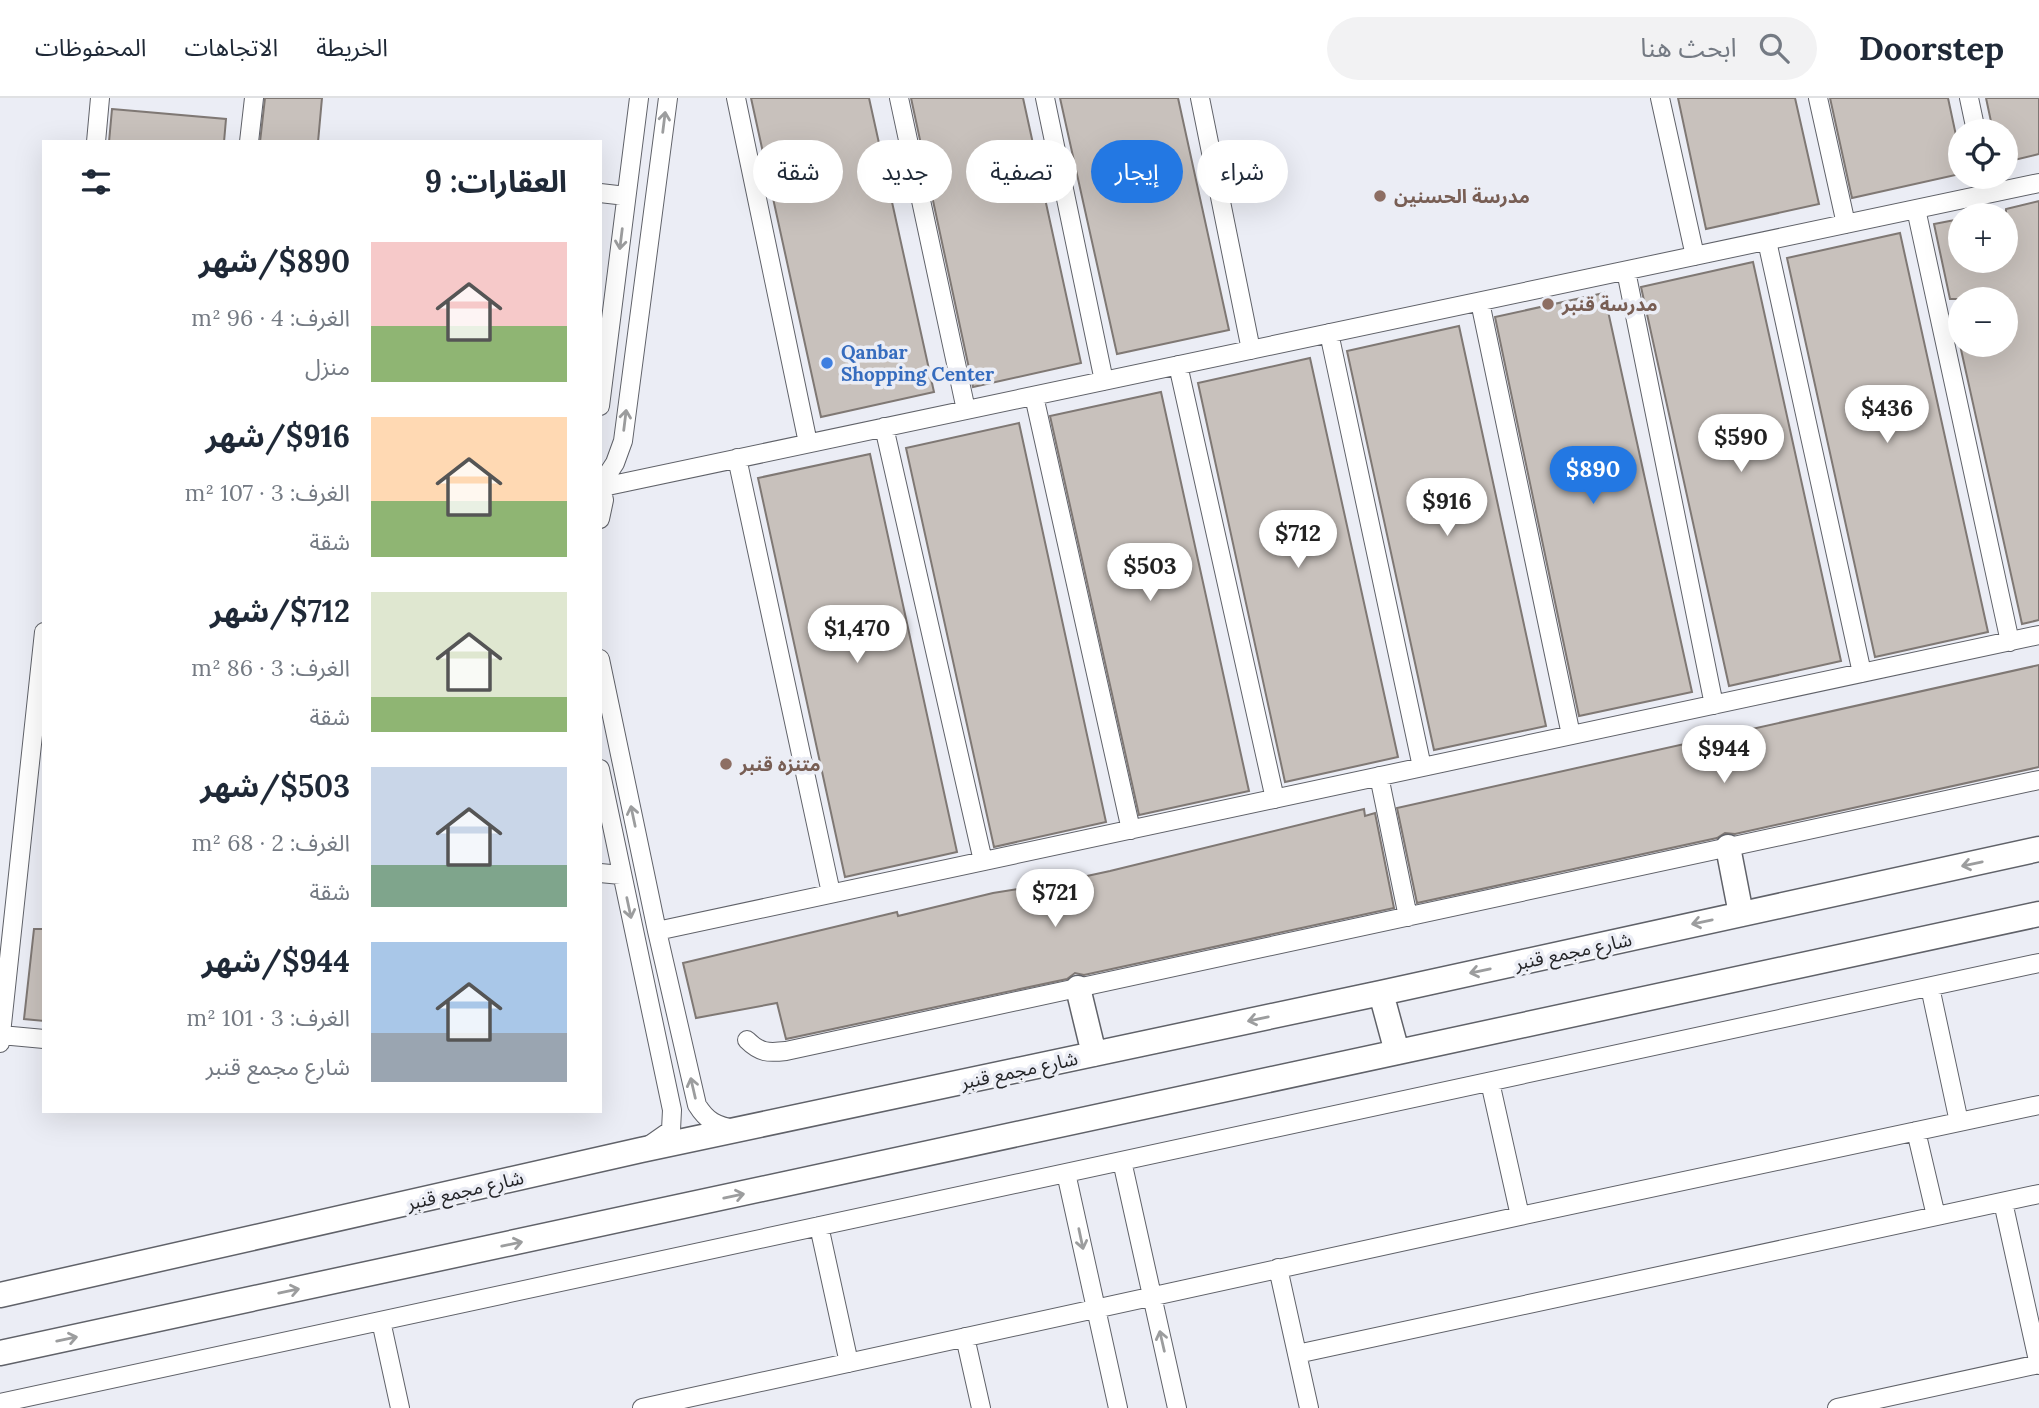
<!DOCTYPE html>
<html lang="ar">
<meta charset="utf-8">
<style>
:root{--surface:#fff;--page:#f2f2f3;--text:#1f2937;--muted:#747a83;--line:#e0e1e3;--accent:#2378e3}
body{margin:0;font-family:Lora,"Noto Sans Arabic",serif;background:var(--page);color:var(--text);direction:rtl;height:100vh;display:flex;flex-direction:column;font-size:26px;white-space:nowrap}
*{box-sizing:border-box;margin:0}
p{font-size:23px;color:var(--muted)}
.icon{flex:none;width:38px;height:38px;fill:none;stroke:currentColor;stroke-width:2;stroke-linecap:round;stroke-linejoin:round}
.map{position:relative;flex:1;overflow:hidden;direction:ltr}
.drawer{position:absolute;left:42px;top:42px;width:560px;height:973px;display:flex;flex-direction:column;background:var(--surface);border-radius:0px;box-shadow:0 7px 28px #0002;direction:rtl}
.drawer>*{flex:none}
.banner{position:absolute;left:623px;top:42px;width:665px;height:63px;direction:rtl;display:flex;gap:14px}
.tools{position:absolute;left:1948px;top:21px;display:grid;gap:14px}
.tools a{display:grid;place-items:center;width:70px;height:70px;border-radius:50%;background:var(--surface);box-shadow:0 7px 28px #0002;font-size:35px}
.price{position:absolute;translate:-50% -60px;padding:0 16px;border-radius:24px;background:#fff;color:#222;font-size:23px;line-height:46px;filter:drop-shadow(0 2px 4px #0008)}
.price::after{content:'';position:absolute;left:50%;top:42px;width:21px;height:16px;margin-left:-10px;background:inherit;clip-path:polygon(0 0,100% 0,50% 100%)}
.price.on{background:var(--accent);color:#fff}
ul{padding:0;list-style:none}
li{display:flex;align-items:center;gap:21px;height:175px;padding:0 35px}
li span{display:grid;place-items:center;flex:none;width:196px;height:140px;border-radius:0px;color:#555}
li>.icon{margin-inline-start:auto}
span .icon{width:84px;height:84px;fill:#fffc;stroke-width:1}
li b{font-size:30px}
h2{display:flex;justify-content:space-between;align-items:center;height:84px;padding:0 35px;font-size:30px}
.tag{padding:0 24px;border-radius:32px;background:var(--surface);box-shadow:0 7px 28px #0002;font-size:24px;line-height:63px}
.tag.on{background:var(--accent);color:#fff}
header{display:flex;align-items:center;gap:42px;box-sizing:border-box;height:98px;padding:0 35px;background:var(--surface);border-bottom:2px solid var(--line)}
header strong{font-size:33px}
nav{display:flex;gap:38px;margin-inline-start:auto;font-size:24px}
.search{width:490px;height:63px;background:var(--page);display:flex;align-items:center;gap:18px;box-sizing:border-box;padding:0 24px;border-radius:38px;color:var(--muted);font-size:26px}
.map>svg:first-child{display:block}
.building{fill:#c8c1bc;stroke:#7f7874;stroke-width:2}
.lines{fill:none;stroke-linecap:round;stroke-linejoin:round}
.minor-casing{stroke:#606269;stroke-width:20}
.secondary-casing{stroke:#606269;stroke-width:27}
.minor{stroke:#fff;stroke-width:18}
.secondary{stroke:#fff;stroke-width:24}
.oneway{stroke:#9c9d9e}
.education-dot{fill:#8d6e63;stroke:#ebedf5;stroke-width:2.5}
.shop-dot{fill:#3f7fe0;stroke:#ebedf5;stroke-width:2.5}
.labels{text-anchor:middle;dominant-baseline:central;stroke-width:7;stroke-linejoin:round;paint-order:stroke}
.education-label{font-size:19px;font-weight:bold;fill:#785e54;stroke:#ebedf5;text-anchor:start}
.shop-label{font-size:19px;font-weight:bold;fill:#366cbe;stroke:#ebedf5;text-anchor:start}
.street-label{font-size:19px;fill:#242528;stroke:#ebedf5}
</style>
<header>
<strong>Doorstep</strong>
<div class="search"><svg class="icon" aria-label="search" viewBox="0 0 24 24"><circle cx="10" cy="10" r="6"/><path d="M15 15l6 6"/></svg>ابحث هنا</div>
<nav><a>الخريطة</a><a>الاتجاهات</a><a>المحفوظات</a></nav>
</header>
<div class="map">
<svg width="2039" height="1310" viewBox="0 0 2039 1310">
<rect width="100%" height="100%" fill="#ebedf5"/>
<path class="building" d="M265 0H322L318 44H260Z
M751 0H869L934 294 821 319Z
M911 0H1023L1081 265 973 289Z
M1060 0H1178L1229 232 1117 256Z
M1678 0H1795L1819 106 1706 131Z
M1830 0H1948L1960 56V76L1852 100Z
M1986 0H2039V56L2006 64V33H1993Z
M112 11 226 21 224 44H109Z
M2039 103V522L2022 526 1960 247H2006V201H1950L1934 126 1960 121V163H2006V111Z
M1900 135 1988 534 1875 559 1787 160Z
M1753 164 1841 563 1729 588 1641 189Z
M1604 195 1692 594 1579 618 1495 219Z
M1459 228 1546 628 1434 652 1347 253Z
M1310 260 1398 659 1285 684 1198 285Z
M1161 294 1249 693 1139 717 1050 318Z
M1019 325 1106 724 994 749 906 350Z
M870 356 957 754 845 779 758 380Z
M2039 567V669L1735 736 1725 735 1717 740 1417 805 1397 710Z
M1364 711 1365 718 1375 715 1394 810 1084 877 1075 875 1067 881 786 941 777 905 696 920 683 865 897 814 898 818 993 795 1050 786 1110 773Z
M34 831H44V923L24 921Z"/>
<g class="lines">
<g class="minor-casing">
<path id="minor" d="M736 0 808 345
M899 0 966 312
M1045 0 1104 283
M1200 0 1251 252
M1660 0 1695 158
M1818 0 1846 126
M1969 0 1976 33
M96 44 100 0
M249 44 254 0
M600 95 626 98
M1916 111 2010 544
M1767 143 1862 575
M1626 173 1714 607
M1480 204 1571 637
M1329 235 1422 669
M1178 267 1275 701
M1034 298 1131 732
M600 308 639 0
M884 329 983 763
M737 360 831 795
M600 383 604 402 600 421
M602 385 615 365 623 343 668 0
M603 389 2039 85
M600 561 657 833 697 1007C707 1023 716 1028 735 1031
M600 671 672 1012 671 1032 651 1046
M1379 678 1408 819
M600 775 621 777
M657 833 2039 537
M1930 889 1959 1024
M1 937 44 941
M747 942C760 955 768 955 786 953L2039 682
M0 945 44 534
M1490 984 1520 1118
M1916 1033 1936 1118
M1122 1063 1177 1310
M1066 1075 1118 1310
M2003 1104 2039 1267
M819 1128 849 1265
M1278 1170 1309 1310
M381 1223 400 1310
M965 1239 981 1310
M1297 1256 2039 1096
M0 1305 2039 865
M642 1310 1520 1118 2039 1007
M1837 1310 2039 1266"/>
</g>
<g class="secondary-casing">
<path id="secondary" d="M1728 749 1741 816
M1078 890 1094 956
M1381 895 1397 954
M0 1197 641 1052 1381 895 2039 751
M0 1255 2039 816"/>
</g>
<use href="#minor" class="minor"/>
<use href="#secondary" class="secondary"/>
</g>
<defs><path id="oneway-shaft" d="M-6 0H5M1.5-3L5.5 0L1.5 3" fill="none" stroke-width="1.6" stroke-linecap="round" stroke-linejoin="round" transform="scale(1.75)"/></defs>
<g class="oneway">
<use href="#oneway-shaft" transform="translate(664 24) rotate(-83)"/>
<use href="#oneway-shaft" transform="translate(621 141) rotate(97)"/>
<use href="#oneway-shaft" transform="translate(625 322) rotate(-83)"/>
<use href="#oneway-shaft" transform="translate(633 718) rotate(-102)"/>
<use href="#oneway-shaft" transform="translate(1972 766) rotate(168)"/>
<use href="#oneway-shaft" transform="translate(629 810) rotate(78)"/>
<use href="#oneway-shaft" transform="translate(1702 824) rotate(168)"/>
<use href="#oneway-shaft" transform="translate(1480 873) rotate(168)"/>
<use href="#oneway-shaft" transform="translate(1258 921) rotate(168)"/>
<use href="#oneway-shaft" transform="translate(693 990) rotate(-103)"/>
<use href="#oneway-shaft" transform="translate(734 1098) rotate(-12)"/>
<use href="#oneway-shaft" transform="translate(1081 1141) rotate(78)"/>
<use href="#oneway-shaft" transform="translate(512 1146) rotate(-12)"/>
<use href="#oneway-shaft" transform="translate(289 1193) rotate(-12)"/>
<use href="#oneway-shaft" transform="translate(67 1241) rotate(-12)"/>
<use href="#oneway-shaft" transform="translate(1162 1243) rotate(-103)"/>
</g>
<g class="education-dot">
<circle cx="1380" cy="98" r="7"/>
<circle cx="1548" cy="206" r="7"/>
<circle cx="726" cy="666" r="7"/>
</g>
<circle class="shop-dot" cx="827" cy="265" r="7"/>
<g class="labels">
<g class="education-label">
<text x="1394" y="98">مدرسة الحسنين</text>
<text x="1562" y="206">مدرسة قنبر</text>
<text x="740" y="666">متنزه قنبر</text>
</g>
<g class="shop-label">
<text x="841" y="254">Qanbar<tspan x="841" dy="22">Shopping Center</tspan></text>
</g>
<g class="street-label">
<text transform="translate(1573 853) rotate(-12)">شارع مجمع قنبر</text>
<text transform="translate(1019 972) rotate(-12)">شارع مجمع قنبر</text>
<text transform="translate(465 1092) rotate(-13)">شارع مجمع قنبر</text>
</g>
</g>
</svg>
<div class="tools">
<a><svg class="icon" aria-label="locate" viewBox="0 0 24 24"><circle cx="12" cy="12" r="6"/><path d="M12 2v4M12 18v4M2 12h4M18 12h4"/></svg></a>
<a>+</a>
<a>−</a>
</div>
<b class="price" style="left:1887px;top:347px">$436</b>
<b class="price" style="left:1741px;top:376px">$590</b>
<b class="price on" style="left:1593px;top:408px">$890</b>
<b class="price" style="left:1447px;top:440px">$916</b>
<b class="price" style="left:1298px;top:472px">$712</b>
<b class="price" style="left:1150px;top:505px">$503</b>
<b class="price" style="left:857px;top:567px">$1,470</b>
<b class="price" style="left:1724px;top:687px">$944</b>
<b class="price" style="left:1055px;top:831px">$721</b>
<div class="banner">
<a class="tag">شراء</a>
<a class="tag on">إيجار</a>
<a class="tag">تصفية</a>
<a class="tag">جديد</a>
<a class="tag">شقة</a>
</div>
<section class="drawer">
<h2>العقارات: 9<svg class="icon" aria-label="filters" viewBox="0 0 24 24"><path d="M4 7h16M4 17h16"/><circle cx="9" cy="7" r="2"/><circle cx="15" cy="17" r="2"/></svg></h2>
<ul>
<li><span style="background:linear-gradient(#f6c9c9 60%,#8fb573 0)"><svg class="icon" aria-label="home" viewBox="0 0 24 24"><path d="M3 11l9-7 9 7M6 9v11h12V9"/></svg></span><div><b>$890/شهر</b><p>الغرف: 4 · 96 m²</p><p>منزل</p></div></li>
<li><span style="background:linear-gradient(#ffd9b3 60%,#8fb573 0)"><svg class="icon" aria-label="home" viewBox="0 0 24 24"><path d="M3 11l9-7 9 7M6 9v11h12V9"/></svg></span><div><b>$916/شهر</b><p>الغرف: 3 · 107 m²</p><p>شقة</p></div></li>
<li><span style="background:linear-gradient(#dfe7d0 75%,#8fb573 0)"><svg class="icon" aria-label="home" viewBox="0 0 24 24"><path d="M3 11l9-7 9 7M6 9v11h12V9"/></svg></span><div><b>$712/شهر</b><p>الغرف: 3 · 86 m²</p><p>شقة</p></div></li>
<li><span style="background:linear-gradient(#c9d6e8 70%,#7fa58c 0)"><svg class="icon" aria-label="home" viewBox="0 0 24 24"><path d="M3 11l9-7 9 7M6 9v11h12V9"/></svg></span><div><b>$503/شهر</b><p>الغرف: 2 · 68 m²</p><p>شقة</p></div></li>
<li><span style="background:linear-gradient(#a9c7e8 65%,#9aa5b1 0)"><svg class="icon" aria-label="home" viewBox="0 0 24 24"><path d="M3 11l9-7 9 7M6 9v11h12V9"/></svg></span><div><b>$944/شهر</b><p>الغرف: 3 · 101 m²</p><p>شارع مجمع قنبر</p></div></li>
</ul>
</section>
</div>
